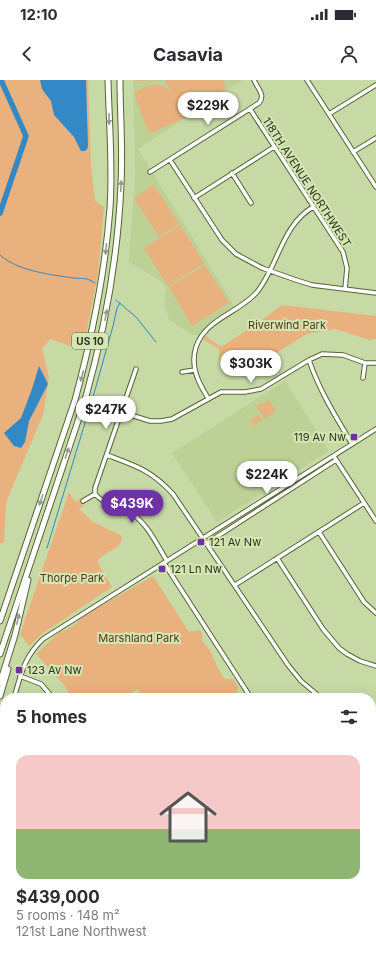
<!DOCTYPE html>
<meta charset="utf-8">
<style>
:root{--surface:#fff;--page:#f2f2f3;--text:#2b2b33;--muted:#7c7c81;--accent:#6e31a7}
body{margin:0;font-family:Inter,sans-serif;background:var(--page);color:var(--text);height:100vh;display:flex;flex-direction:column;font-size:15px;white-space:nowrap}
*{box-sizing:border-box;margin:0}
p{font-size:13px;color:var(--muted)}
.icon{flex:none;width:22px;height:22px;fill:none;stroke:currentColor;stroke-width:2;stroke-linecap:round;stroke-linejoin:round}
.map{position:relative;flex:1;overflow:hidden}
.details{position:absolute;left:0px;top:613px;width:376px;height:268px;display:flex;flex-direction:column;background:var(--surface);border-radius:16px 16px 0 0;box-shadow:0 4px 16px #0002}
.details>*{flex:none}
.price{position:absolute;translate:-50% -34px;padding:0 9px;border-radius:14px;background:#fff;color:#222;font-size:13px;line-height:26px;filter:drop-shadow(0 1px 2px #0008)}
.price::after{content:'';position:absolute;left:50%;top:24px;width:12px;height:9px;margin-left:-6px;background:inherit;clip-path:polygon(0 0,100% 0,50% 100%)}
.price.on{background:var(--accent);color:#fff}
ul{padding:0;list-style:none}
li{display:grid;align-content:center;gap:8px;height:212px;padding:0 16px}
li span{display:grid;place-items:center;height:124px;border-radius:12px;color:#555}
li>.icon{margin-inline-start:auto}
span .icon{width:72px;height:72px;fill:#fffc;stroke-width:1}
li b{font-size:17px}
h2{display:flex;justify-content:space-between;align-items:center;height:48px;padding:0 16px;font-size:17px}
.status{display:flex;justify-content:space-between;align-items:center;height:28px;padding:0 20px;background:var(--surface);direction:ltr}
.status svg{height:11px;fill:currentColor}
header{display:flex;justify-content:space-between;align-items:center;height:52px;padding:0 16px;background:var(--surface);font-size:18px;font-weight:700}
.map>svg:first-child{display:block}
.built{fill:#bdd196}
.green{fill:#e9b17d}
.water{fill:#3289c6}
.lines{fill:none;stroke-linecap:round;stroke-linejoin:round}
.stream{stroke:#3289c6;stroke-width:1}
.river{stroke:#3289c6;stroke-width:5.5}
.minor-casing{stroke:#556435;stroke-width:5.5}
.major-casing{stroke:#556435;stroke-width:6}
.highway-casing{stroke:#556435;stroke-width:7}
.minor{stroke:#fff;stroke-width:3.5}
.major{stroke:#fff;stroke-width:4}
.highway{stroke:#fff;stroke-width:5}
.oneway{fill:#969a8f}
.poi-dot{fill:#6e31a7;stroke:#d4e6b2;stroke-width:1.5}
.labels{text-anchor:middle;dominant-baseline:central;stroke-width:4;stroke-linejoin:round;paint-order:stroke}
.shield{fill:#d4e6b2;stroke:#5f694b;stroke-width:1}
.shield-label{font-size:10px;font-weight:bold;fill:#2d341f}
.street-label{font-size:11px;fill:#2d341f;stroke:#d4e6b2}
.park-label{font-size:11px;fill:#543618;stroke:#d4e6b2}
.poi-label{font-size:11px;fill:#2d341f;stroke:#d4e6b2;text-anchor:start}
</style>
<div class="status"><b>12:10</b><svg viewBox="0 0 49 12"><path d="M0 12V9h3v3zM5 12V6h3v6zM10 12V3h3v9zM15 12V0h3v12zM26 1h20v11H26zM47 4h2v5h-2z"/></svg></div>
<header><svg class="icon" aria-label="back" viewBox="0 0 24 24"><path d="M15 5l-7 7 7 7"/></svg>Casavia<svg class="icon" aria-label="person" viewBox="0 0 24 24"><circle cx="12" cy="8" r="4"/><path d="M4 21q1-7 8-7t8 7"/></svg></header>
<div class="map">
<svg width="376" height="881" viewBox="0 0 376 881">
<rect width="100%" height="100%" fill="#c7d9a5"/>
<path class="built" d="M133 0H243L138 69 235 227 209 245 199 255H193L169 240 167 232 164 227 166 208 161 201 129 182 135 93Z
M285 301 329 371 217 442 172 373Z"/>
<path class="green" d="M0 0H88L91 86 95 121 104 127 98 194 86 254 70 266 50 259 42 269 49 297 43 335 6 422 4 462 0 464Z
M134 0H223L226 6 225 9 187 32 179 25 185 38 151 53 148 52 134 13C148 4 158 0 170 11L165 0 134 1Z
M154 105 179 144 159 157 134 118Z
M180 145 204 183 168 206 144 168Z
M205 185 229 223 192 246 169 207Z
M282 225 376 236V259L370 260 335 249 307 254 255 286 222 291 219 278V269L203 259 206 256 221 267 259 242Z
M269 320 271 323 276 332 264 339 260 333V331L256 326 260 324H263Z
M258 335 262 340 253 346 250 340Z
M69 412 75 422 80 419 84 426 79 429 93 442 122 456C123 470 103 471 97 482L112 507 43 553 29 566 20 554Z
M153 496 189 552 199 550 202 553V561C214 571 215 588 225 599H233L238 607 237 612 233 618H143L138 609 123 618H71L66 607 36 574 60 552 68 549 76 544 82 537Z
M133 876H167L166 881H136Z"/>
<path class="water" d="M40 0H86L88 66 87 69 85 71H81L74 57 54 35 51 21 42 9Z
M39 286 48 304 29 341 25 362 21 368 14 366 4 353 21 338 32 309Z"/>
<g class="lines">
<path class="stream" d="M0 175C17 191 52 195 74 198 84 199 86 197 95 203
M116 220 136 237 156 262
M47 468 95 310 113 246 117 228 120 223"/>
<path class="river" d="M0 133 26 56 1 0"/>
<g class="minor-casing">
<path id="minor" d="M307 0 376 107
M250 29 343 172 347 188 345 209
M329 34 376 5
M353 72 376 58
M170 80 222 160 236 174 262 188 296 200 312 205 376 213
M150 92 259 23C266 15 257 8 254 0
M232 93 251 123
M194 118 274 67
M309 280C319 310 336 337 352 364
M182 292 195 290
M363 298 365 283
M208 318C198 302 190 286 196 267 205 239 239 233 257 212 278 186 282 145 313 127
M121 332 150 341H161L172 339 221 312H245L261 309 309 280 322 274 343 275 365 283H376
M107 375C136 386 151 390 173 414L288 585 301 601 321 618
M335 378 376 441
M95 414V408L136 289
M95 414C104 425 119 425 131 433 148 444 157 465 167 481
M83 421 95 414
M319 452 364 522 376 533
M207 463 336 380
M277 478 323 549 339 568 347 574 360 581 376 586
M164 483 251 618
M235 505 364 423
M20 596 41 604 53 618
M128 617 129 618
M14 618C21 594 24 577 43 559L376 349
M371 633 376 634
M0 666 5 648
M371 680 376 681
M0 732 5 739
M371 785 376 777
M371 828 376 825
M104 876 107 881
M252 876 254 881
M283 881 292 876"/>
</g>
<g class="major-casing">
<path id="major" d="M0 842 5 850
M0 861 5 868
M10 876 13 881
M22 876 25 881"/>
</g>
<g class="highway-casing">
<path id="highway" d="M0 541 75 320C92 257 105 194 110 128 113 86 109 42 108 0
M0 574 85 320C105 249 118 177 121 104 123 69 120 34 120 0
M0 603 15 555 28 500
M0 616 8 589"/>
</g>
<use href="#minor" class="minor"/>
<use href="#major" class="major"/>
<use href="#highway" class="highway"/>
</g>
<defs><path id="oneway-solid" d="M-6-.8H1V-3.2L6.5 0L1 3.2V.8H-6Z"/></defs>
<g class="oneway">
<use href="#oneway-solid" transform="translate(109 39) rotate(89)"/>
<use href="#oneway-solid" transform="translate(121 106) rotate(-87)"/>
<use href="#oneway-solid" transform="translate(106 169) rotate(95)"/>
<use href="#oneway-solid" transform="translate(106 235) rotate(-79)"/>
<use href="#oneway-solid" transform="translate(82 296) rotate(105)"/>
<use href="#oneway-solid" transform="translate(67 373) rotate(-71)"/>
<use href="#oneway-solid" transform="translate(41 420) rotate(109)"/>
<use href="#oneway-solid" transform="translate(18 539) rotate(-78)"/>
</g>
<g class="poi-dot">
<rect x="350" y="353" width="8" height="8" rx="2"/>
<rect x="197" y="458" width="8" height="8" rx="2"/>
<rect x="158" y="485" width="8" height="8" rx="2"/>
<rect x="15" y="586" width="8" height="8" rx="2"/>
</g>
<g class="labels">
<rect class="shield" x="72" y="253" width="36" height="16" rx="3"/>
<g class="shield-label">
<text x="90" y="261">US 10</text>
</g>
<g class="street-label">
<text transform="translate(307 102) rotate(57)">118TH AVENUE NORTHWEST</text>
</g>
<g class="park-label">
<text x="287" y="245">Riverwind Park</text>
<text x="72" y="498">Thorpe Park</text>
<text x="139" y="558">Marshland Park</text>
</g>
<g class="poi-label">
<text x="346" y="357" text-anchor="end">119 Av Nw</text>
<text x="209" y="462">121 Av Nw</text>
<text x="170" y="489">121 Ln Nw</text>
<text x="27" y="590">123 Av Nw</text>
</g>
</g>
</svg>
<b class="price" style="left:208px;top:46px">$229K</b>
<b class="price" style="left:251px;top:304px">$303K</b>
<b class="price" style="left:106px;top:350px">$247K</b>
<b class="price" style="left:267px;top:415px">$224K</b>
<b class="price on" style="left:132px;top:444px">$439K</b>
<section class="details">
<h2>5 homes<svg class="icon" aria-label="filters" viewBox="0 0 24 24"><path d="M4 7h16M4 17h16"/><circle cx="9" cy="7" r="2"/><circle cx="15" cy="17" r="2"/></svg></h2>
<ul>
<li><span style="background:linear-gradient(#f6c9c9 60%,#8fb573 0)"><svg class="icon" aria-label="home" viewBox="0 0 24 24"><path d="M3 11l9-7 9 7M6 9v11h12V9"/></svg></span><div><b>$439,000</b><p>5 rooms · 148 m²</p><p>121st Lane Northwest</p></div></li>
</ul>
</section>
</div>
